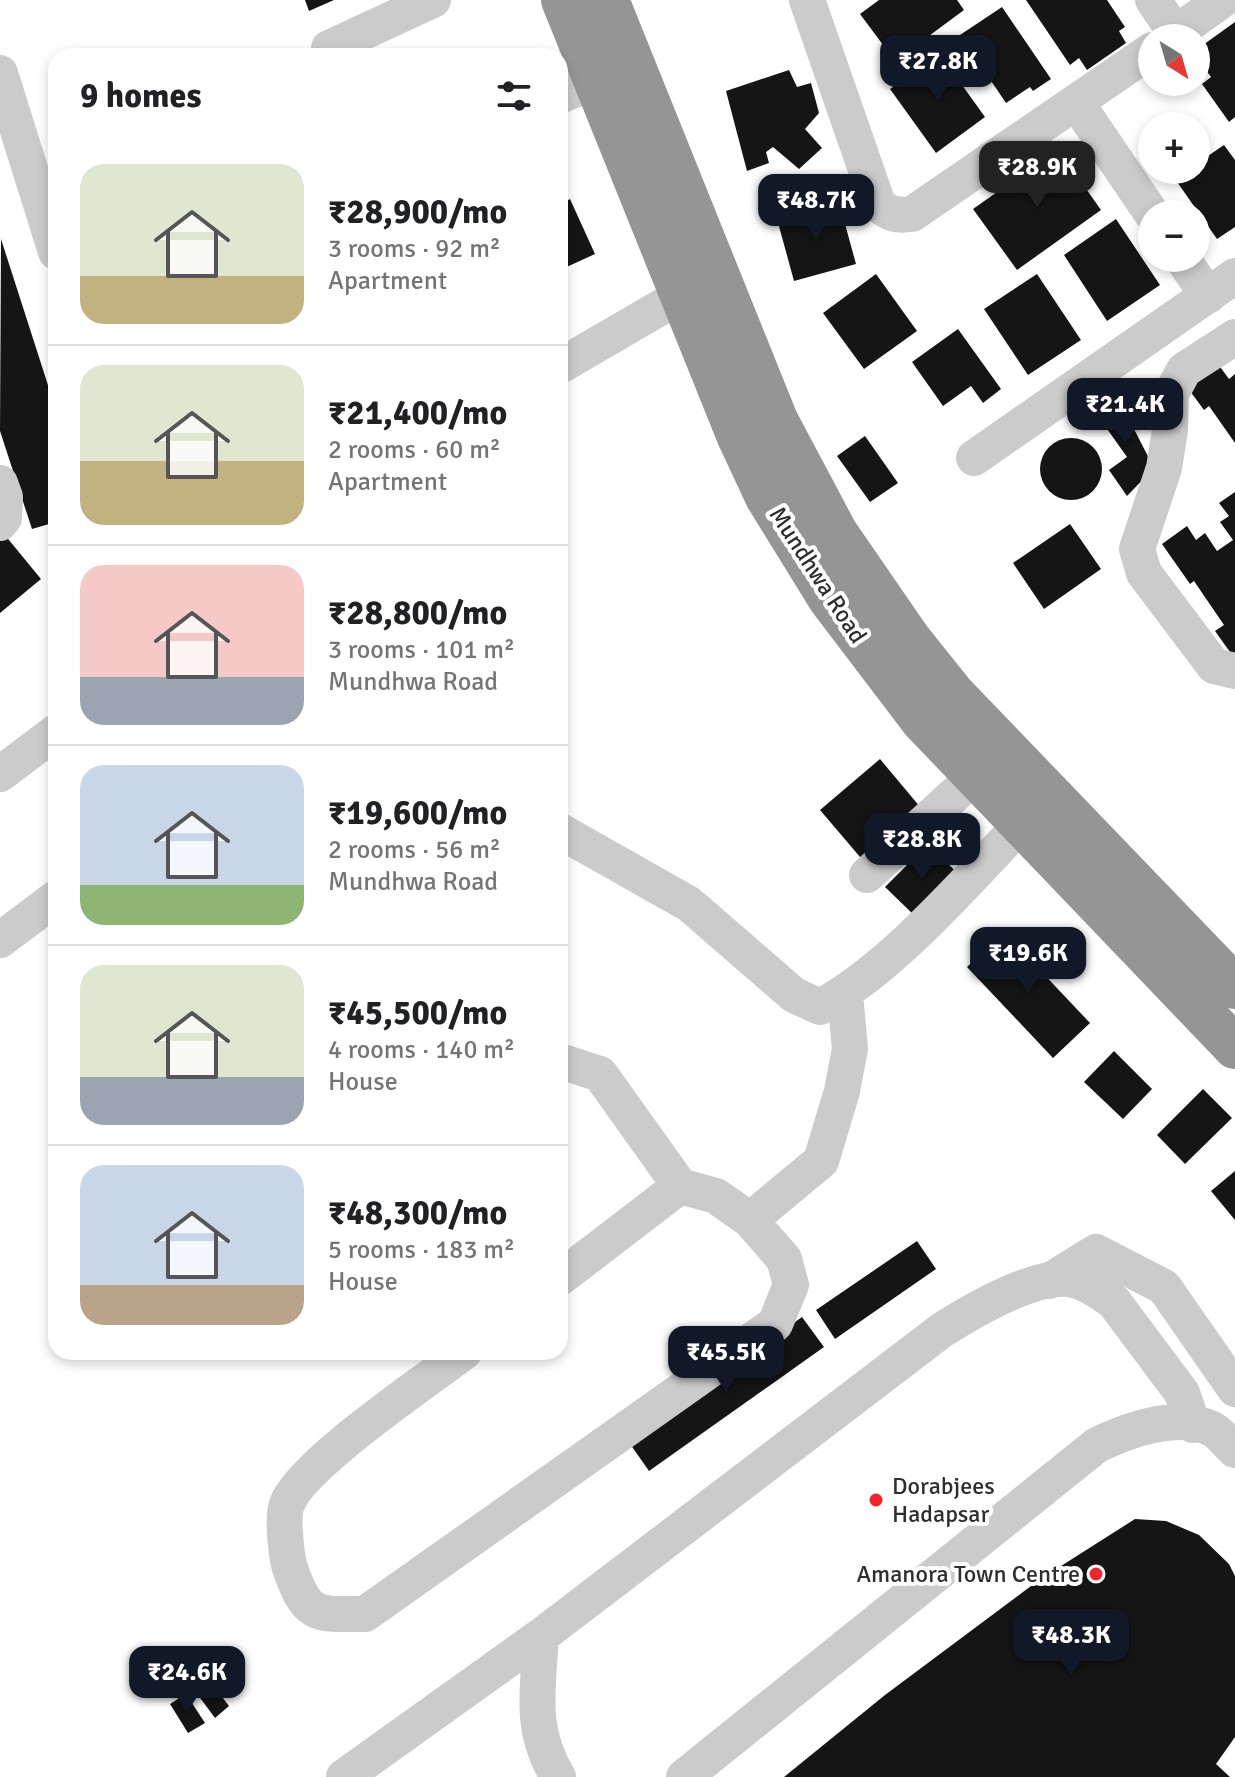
<!DOCTYPE html>
<meta charset="utf-8">
<style>
:root{--surface:#fff;--page:#f6f6f6;--text:#202124;--muted:#757577;--line:#e0e0e0;--accent:#111827}
body{margin:0;font-family:Signika,sans-serif;background:var(--page);color:var(--text);height:100vh;display:flex;flex-direction:column;font-size:30px;white-space:nowrap}
*{box-sizing:border-box;margin:0}
p{font-size:26px;color:var(--muted)}
.icon{flex:none;width:44px;height:44px;fill:none;stroke:currentColor;stroke-width:2;stroke-linecap:round;stroke-linejoin:round}
.map{position:relative;flex:1;overflow:hidden}
.drawer{position:absolute;left:48px;top:48px;width:520px;height:1312px;display:flex;flex-direction:column;background:var(--surface);border-radius:24px;box-shadow:0 4px 12px #0003}
.drawer>*{flex:none}
.needle{width:52px;rotate:143deg}
.controls{position:absolute;left:1138px;top:24px;display:grid;gap:16px}
.controls a{display:grid;place-items:center;width:72px;height:72px;border-radius:50%;background:var(--surface);box-shadow:0 4px 12px #0003;font-size:40px}
.price{position:absolute;translate:-50% -68px;padding:0 18px;border-radius:16px;background:var(--accent);color:#fff;font-size:26px;line-height:52px;filter:drop-shadow(0 2px 4px #0008)}
.price::after{content:'';position:absolute;left:50%;top:48px;width:24px;height:18px;margin-left:-12px;background:inherit;clip-path:polygon(0 0,100% 0,50% 100%)}
.price.on{background:#222;color:#fff}
ul{padding:0;list-style:none}
li{display:flex;align-items:center;gap:24px;height:200px;padding:0 32px}
li+li{border-top:2px solid var(--line)}
li span{display:grid;place-items:center;flex:none;width:224px;height:160px;border-radius:24px;color:#555}
li>.icon{margin-inline-start:auto}
span .icon{width:96px;height:96px;fill:#fffc;stroke-width:1}
li b{font-size:34px}
h2{display:flex;justify-content:space-between;align-items:center;height:96px;padding:0 32px;font-size:34px}
.map>svg:first-child{display:block}
.building{fill:#151515}
.lines{fill:none;stroke-linecap:round;stroke-linejoin:round}
.minor{stroke:#cbcbcb;stroke-width:36}
.highway{stroke:#959595;stroke-width:44}
.poi-dot{fill:#f1242c;stroke:#fff;stroke-width:3}
.labels{text-anchor:middle;dominant-baseline:central;stroke-width:8;stroke-linejoin:round;paint-order:stroke}
.street-label{font-size:24px;fill:#2e2e2e;stroke:#fff}
.poi-label{font-size:24px;fill:#2e2e2e;stroke:#fff;text-anchor:start}
</style>
<div class="map">
<svg width="1235" height="1777" viewBox="0 0 1235 1777">
<rect width="100%" height="100%" fill="#fff"/>
<path class="building" d="M305 0H334L309 11Z
M879 0H957L964 10 895 61 860 14Z
M1026 0H1107L1125 27 1119 31 1126 43 1087 70 1079 58 1070 65Z
M1002 7 1051 79 1033 91 1030 87 1006 103 960 35Z
M1235 22V117L1229 122 1202 84 1211 77 1196 57V50Z
M939 53 985 117 936 153 890 89Z
M789 70 797 87 811 83 819 113 805 129 822 148 799 169 773 147 766 152 769 163 747 171 726 91Z
M1224 145 1235 160V227L1217 239 1175 179 1188 170H1196V164Z
M1058 149 1101 210 1017 270 973 209Z
M570 199 595 254 560 270V204Z
M839 202 856 264 794 281 777 219Z
M1116 219 1160 285 1107 321 1064 255Z
M1 239 56 410V522L32 529 0 431Z
M876 274 917 331 864 369 823 313Z
M1037 274 1081 340 1028 375 984 309Z
M958 329 1001 389 983 403 971 386 943 406 912 362Z
M1218 364 1229 379 1235 374V443L1209 406 1204 410 1187 387Z
M1117 396 1154 468 1127 496 1109 470 1127 457 1093 409Z
M865 436 898 483 870 502 837 456Z
M1040 469a31 31 0 1 1 62 0a31 31 0 1 1-62 0Z
M1235 492V659L1215 631 1224 625 1194 581 1190 584 1162 544 1187 526 1196 540 1205 533 1217 551 1233 540 1220 522 1229 516 1219 503Z
M1070 524 1101 569 1044 609 1013 563Z
M4 534 41 579 0 613V537Z
M880 759 926 814 866 864 820 810Z
M927 845 959 874 916 917 885 887Z
M1004 932 1090 1023 1053 1058 967 967Z
M1114 1051 1152 1089 1123 1119 1084 1082Z
M1203 1089 1232 1118 1185 1164 1157 1135Z
M1235 1171V1220L1211 1191Z
M917 1241 936 1269 835 1339 816 1310Z
M802 1317 824 1347 649 1471 628 1441Z
M1135 1519 1166 1521 1199 1535 1229 1564 1235 1576V1737L1216 1764 1230 1777H784L885 1695 1039 1580Z
M207 1677 229 1706 215 1718 192 1687Z
M186 1694 205 1723 188 1733 170 1704Z"/>
<g class="lines">
<path class="minor" d="M807 0 878 204C889 214 896 216 912 214L1152 50
M1153 0 1176 34
M1169 38 1222 0
M329 48 433 0
M0 73 56 252
M560 96 595 81
M1076 102 1152 214
M1182 258 1208 296
M1235 337 1184 370 1171 394 1170 430 1164 468 1137 549 1144 573 1214 666 1235 671
M560 366 682 295
M974 458 1235 276
M0 483 5 497 4 518 0 523
M0 774 56 732
M560 831 689 904 794 995 820 1007C899 964 974 871 1039 806
M867 875 974 777
M0 940 56 898
M750 1220 821 1161 842 1091 850 1049 845 994
M560 1278 680 1186
M1049 1281 1096 1252 1164 1287 1235 1389
M464 1352C425 1382 302 1464 287 1504 282 1516 286 1558 291 1571 308 1619 318 1614 365 1614L775 1324 791 1285 784 1259 750 1220 716 1196 680 1186 600 1074 560 1061
M541 1636C538 1690 529 1729 558 1777
M344 1777 541 1636 942 1330C972 1311 1033 1275 1069 1279 1085 1281 1102 1293 1114 1302L1182 1393 1193 1425
M684 1777 1097 1445C1128 1430 1177 1412 1212 1429 1220 1433 1228 1444 1235 1450"/>
<path class="highway" d="M563 0 739 437 767 497 830 599 922 720 1235 1047
M607 0 776 420 836 533 909 639 953 694 1235 987"/>
</g>
<g class="poi-dot">
<circle cx="876" cy="1500" r="8"/>
<circle cx="1096" cy="1574" r="8"/>
</g>
<g class="labels">
<g class="street-label">
<text transform="translate(818 575) rotate(57)">Mundhwa Road</text>
</g>
<g class="poi-label">
<text x="892" y="1486">Dorabjees<tspan x="892" dy="28">Hadapsar</tspan></text>
<text x="1080" y="1574" text-anchor="end">Amanora Town Centre</text>
</g>
</g>
</svg>
<div class="controls">
<a><svg class="needle" viewBox="-14 -14 28 28"><path d="M0-13l5 13h-10z" fill="#e53935"/><path d="M0 13l5-13h-10z" fill="#757577"/></svg></a>
<a>+</a>
<a>−</a>
</div>
<b class="price" style="left:938px;top:103px">₹27.8K</b>
<b class="price on" style="left:1037px;top:209px">₹28.9K</b>
<b class="price" style="left:816px;top:242px">₹48.7K</b>
<b class="price" style="left:1125px;top:446px">₹21.4K</b>
<b class="price" style="left:922px;top:881px">₹28.8K</b>
<b class="price" style="left:1028px;top:995px">₹19.6K</b>
<b class="price" style="left:726px;top:1394px">₹45.5K</b>
<b class="price" style="left:1071px;top:1677px">₹48.3K</b>
<b class="price" style="left:187px;top:1714px">₹24.6K</b>
<section class="drawer">
<h2>9 homes<svg class="icon" aria-label="filters" viewBox="0 0 24 24"><path d="M4 7h16M4 17h16"/><circle cx="9" cy="7" r="2"/><circle cx="15" cy="17" r="2"/></svg></h2>
<ul>
<li><span style="background:linear-gradient(#dfe7d0 70%,#c2b280 0)"><svg class="icon" aria-label="home" viewBox="0 0 24 24"><path d="M3 11l9-7 9 7M6 9v11h12V9"/></svg></span><div><b>₹28,900/mo</b><p>3 rooms · 92 m²</p><p>Apartment</p></div></li>
<li><span style="background:linear-gradient(#dfe7d0 60%,#c2b280 0)"><svg class="icon" aria-label="home" viewBox="0 0 24 24"><path d="M3 11l9-7 9 7M6 9v11h12V9"/></svg></span><div><b>₹21,400/mo</b><p>2 rooms · 60 m²</p><p>Apartment</p></div></li>
<li><span style="background:linear-gradient(#f6c9c9 70%,#9aa5b1 0)"><svg class="icon" aria-label="home" viewBox="0 0 24 24"><path d="M3 11l9-7 9 7M6 9v11h12V9"/></svg></span><div><b>₹28,800/mo</b><p>3 rooms · 101 m²</p><p>Mundhwa Road</p></div></li>
<li><span style="background:linear-gradient(#c9d6e8 75%,#8fb573 0)"><svg class="icon" aria-label="home" viewBox="0 0 24 24"><path d="M3 11l9-7 9 7M6 9v11h12V9"/></svg></span><div><b>₹19,600/mo</b><p>2 rooms · 56 m²</p><p>Mundhwa Road</p></div></li>
<li><span style="background:linear-gradient(#dfe7d0 70%,#9aa5b1 0)"><svg class="icon" aria-label="home" viewBox="0 0 24 24"><path d="M3 11l9-7 9 7M6 9v11h12V9"/></svg></span><div><b>₹45,500/mo</b><p>4 rooms · 140 m²</p><p>House</p></div></li>
<li><span style="background:linear-gradient(#c9d6e8 75%,#b9a48a 0)"><svg class="icon" aria-label="home" viewBox="0 0 24 24"><path d="M3 11l9-7 9 7M6 9v11h12V9"/></svg></span><div><b>₹48,300/mo</b><p>5 rooms · 183 m²</p><p>House</p></div></li>
</ul>
</section>
</div>
